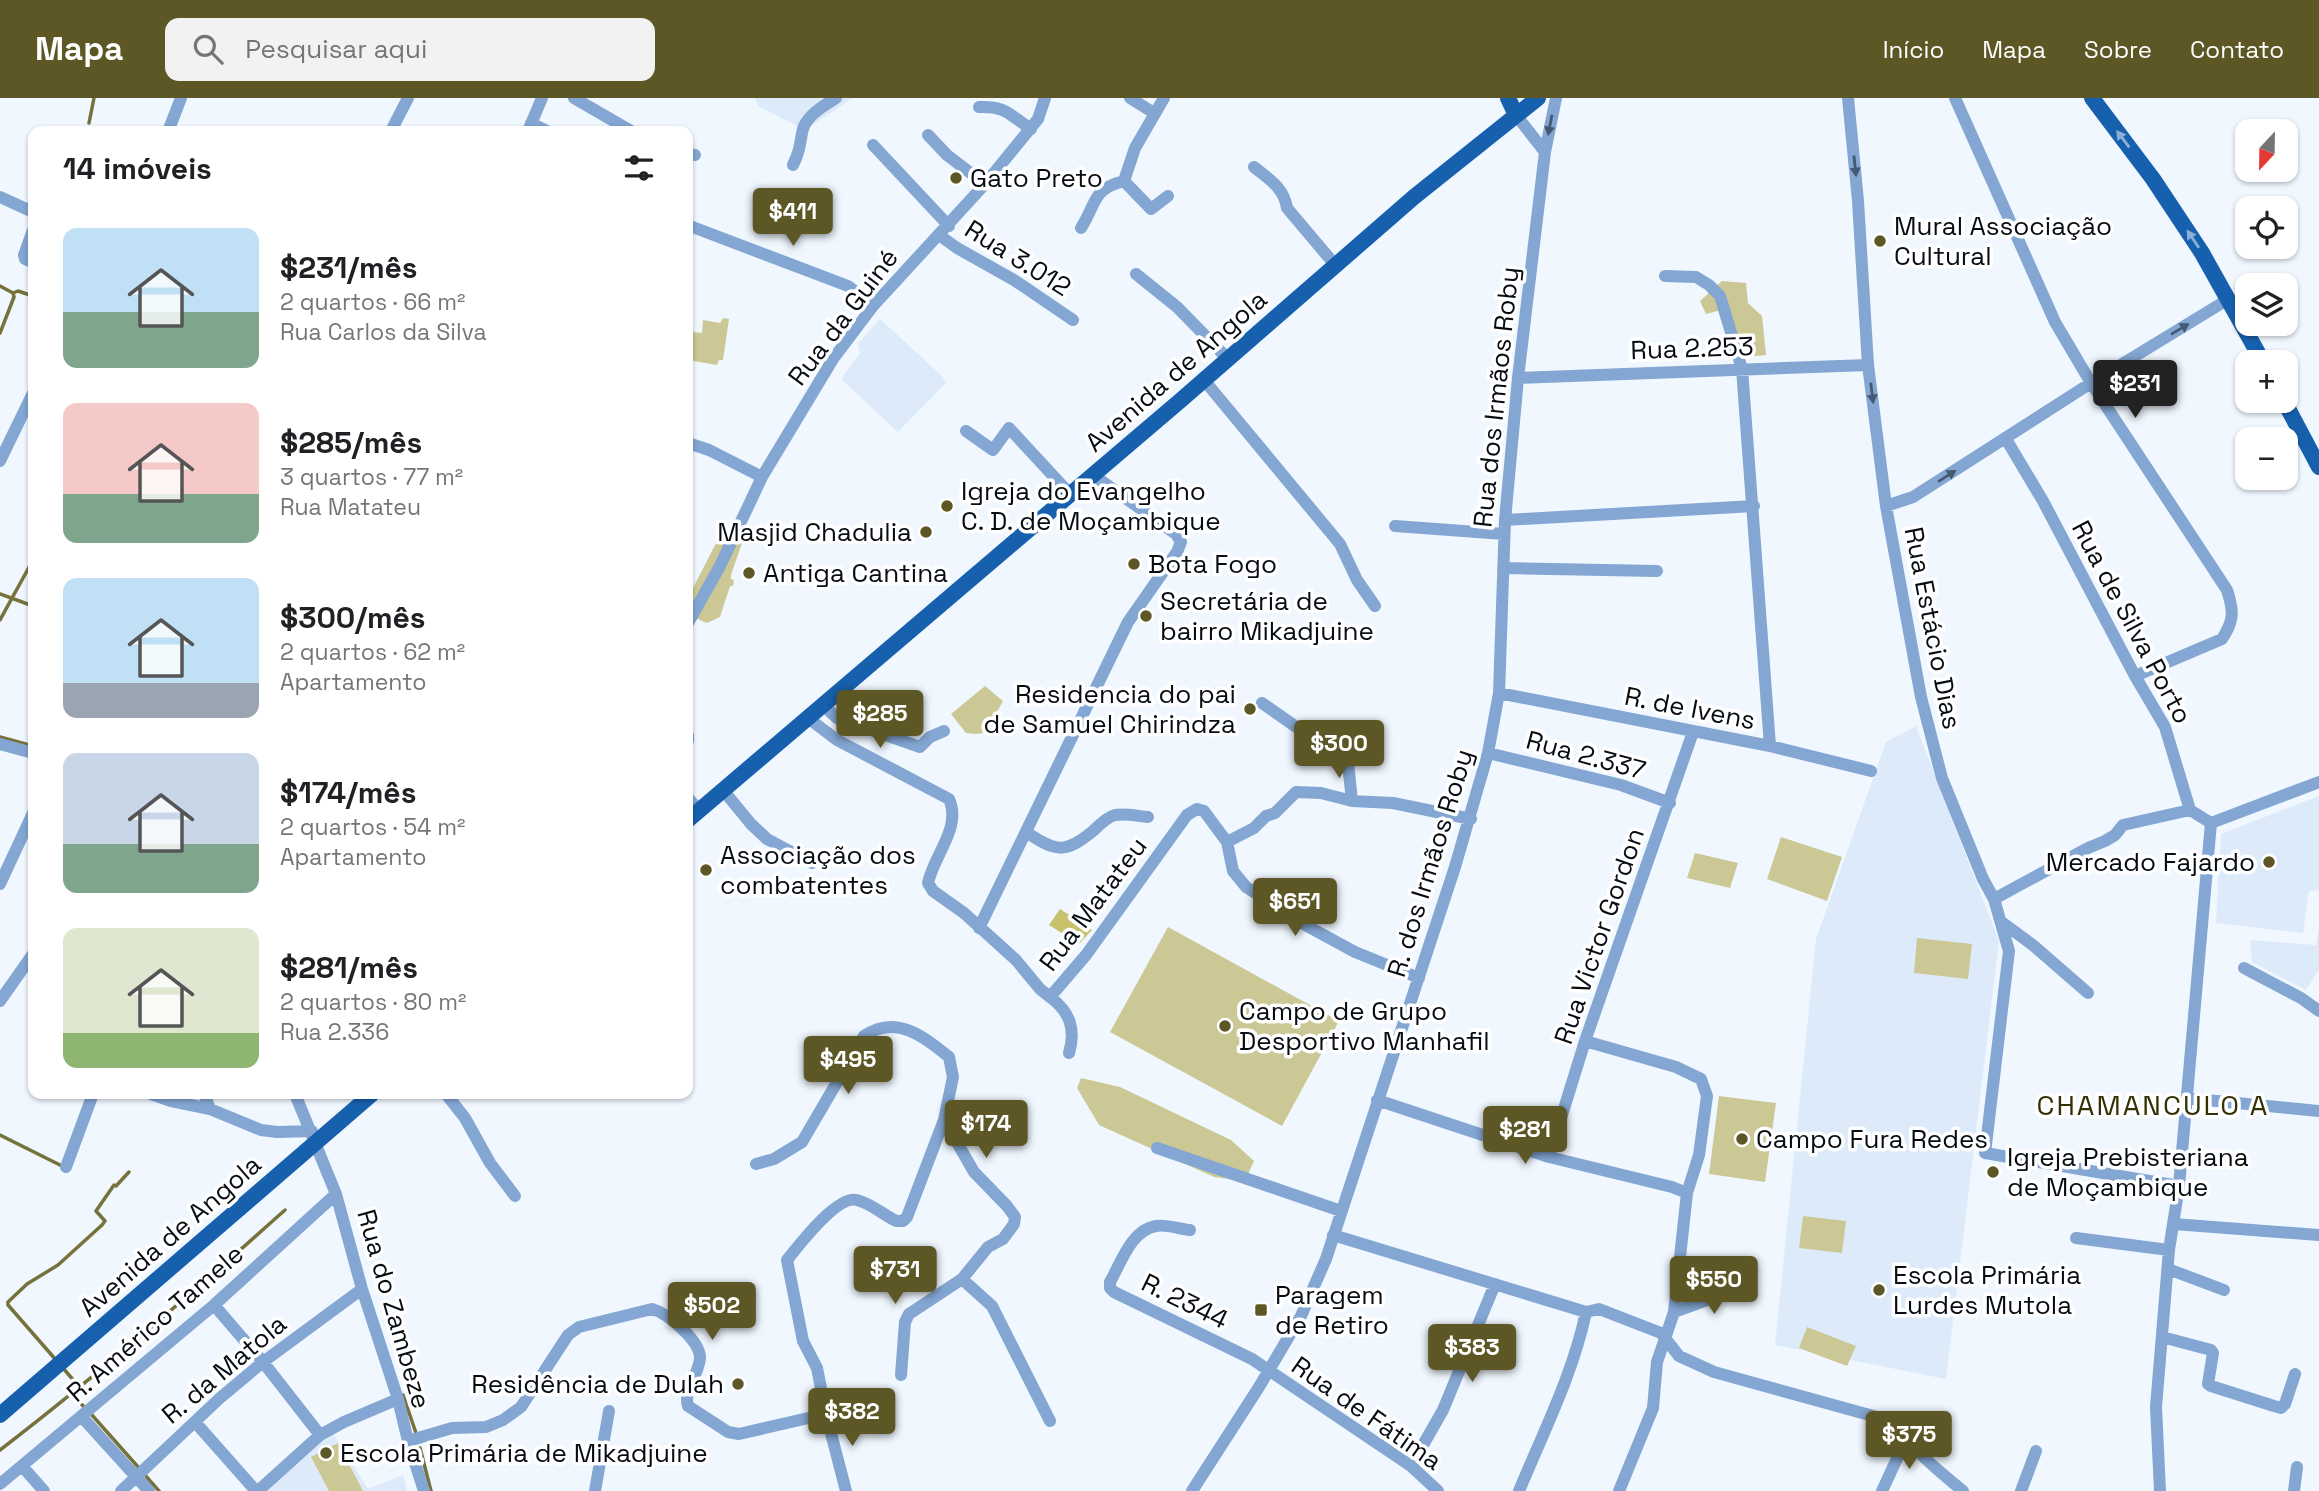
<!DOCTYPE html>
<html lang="pt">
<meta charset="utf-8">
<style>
:root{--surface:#fff;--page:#f2f2f2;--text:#202124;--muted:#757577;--accent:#5c5724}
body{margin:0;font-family:"Space Grotesk",sans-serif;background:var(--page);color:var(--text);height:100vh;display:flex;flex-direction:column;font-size:26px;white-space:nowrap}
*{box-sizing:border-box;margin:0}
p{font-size:23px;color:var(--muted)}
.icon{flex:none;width:38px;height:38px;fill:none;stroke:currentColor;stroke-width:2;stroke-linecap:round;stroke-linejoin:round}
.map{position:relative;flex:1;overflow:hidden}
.panel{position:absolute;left:28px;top:28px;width:665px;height:973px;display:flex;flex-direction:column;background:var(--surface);border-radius:14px;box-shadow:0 2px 5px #0004}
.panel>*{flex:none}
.needle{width:46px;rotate:202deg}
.buttons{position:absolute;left:2235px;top:21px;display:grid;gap:14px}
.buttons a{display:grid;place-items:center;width:63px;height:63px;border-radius:14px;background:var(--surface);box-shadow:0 2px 5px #0004;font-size:35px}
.price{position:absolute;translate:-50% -60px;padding:0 16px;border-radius:7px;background:var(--accent);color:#fff;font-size:23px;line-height:46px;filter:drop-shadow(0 2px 4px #0008)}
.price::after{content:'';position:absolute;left:50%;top:42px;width:21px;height:16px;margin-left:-10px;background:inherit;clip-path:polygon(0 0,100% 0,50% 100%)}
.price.selected{background:#222;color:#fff}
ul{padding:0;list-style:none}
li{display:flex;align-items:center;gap:21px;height:175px;padding:0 35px}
li span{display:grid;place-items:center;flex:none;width:196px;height:140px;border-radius:14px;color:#555}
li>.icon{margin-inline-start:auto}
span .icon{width:84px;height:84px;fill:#fffc;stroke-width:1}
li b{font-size:30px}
h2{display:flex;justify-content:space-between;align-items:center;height:84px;padding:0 35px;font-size:30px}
header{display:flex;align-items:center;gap:42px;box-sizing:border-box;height:98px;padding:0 35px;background:var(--accent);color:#fff}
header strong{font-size:33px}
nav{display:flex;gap:38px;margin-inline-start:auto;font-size:24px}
.search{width:490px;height:63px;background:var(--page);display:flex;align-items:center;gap:18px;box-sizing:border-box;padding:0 24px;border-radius:14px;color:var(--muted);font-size:26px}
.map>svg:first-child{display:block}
.built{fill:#ddeafa}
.green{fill:#cbc896}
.forest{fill:#c8c16e}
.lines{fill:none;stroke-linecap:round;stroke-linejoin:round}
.stream{stroke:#76723b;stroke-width:3.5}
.minor{stroke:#83a6d2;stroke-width:12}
.major{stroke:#1760ad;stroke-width:16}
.oneway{fill:#455972}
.oneway2{fill:#8bb0d6}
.poi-dot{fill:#5c5724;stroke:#fff;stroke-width:2.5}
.labels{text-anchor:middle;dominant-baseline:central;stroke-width:7;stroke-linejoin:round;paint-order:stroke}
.poi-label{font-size:26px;fill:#070c12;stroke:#fff;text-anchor:start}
.street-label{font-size:26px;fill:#070c12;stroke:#fff}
.neighbourhood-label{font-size:28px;letter-spacing:2px;fill:#343105;stroke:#fff}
</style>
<header>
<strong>Mapa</strong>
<div class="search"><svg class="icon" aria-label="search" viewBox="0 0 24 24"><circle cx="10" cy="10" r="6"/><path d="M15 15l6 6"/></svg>Pesquisar aqui</div>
<nav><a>Início</a><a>Mapa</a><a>Sobre</a><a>Contato</a></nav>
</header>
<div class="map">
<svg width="2319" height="1393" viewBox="0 0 2319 1393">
<rect width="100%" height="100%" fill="#f0f7ff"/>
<path class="built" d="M755 0H853L805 32 758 8Z
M880 221 942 278 946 285 898 334 841 281 860 255 858 245Z
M1916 628 1999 843 1946 1281 1775 1247 1816 841 1886 644Z
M2319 698V792L2309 793 2303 835 2216 825 2221 736Z
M2319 832V871L2306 892 2252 864 2250 842 2316 847Z
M331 1332 368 1391 403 1377 407 1393H267Z"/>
<path class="green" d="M1722 183 1746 185 1748 205 1762 218 1766 257 1744 259 1729 210 1706 216 1700 203Z
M723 220 729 221 723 262H719L717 267 688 262 693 234 702 235 703 222 720 225Z
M724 435 743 442 731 477V481L734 482 733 488H730L720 519 707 525 688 517 693 506 688 500 714 449Z
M985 588 1003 603 997 614 1000 617C987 633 988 638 966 635L951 616Z
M1781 739 1842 759 1827 803 1767 781Z
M1695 755 1738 765 1730 790 1687 780Z
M1168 829 1339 923 1282 1028 1110 934Z
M1917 840 1972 846 1968 881 1914 875Z
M1081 980 1120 989 1231 1042 1254 1063 1245 1083 1214 1079 1099 1027 1077 990Z
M1719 998 1776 1005 1765 1084 1709 1076Z
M1803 1118 1846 1123 1842 1155 1799 1150Z
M1807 1229 1856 1248 1847 1268 1799 1250Z
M338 1345 363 1393H329L311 1359Z"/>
<path class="forest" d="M1060 811 1092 832 1079 846 1049 827Z"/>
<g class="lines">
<path class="stream" d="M89 25 94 0
M0 188 13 195 18 193 33 198
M0 235 14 199 13 195
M0 496 33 508
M0 522 33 462
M0 639 33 648
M0 1037 64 1069
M56 1262 8 1207V1204L27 1186 58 1167 102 1127 105 1123 96 1113 114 1087 116 1088 129 1074
M63 1270 80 1290
M72 1296 85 1310
M403 1297 416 1335
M91 1316 139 1370
M420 1350 431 1393
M0 1352C99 1276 192 1195 285 1112
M144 1376 159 1393"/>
<path class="minor" d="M574 0 631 33
M1130 0 1154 15
M1164 0 1135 50 1124 83 1151 111 1168 98
M1848 0 1858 103 1868 267 1886 408 1921 599 1942 680 1983 781 1994 801 2009 853 1985 1055 2179 1088
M1955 0 2055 224 2091 285 2227 492C2234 513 2234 523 2222 541L2135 578
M979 9C1007 8 1009 17 1031 31
M1516 17 1545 54
M531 25 547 33
M169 31 181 0
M391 33 408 0
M528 33 542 0
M928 37 947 57 985 86
M873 47 949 128
M688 56 695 57
M793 67C799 55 800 47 802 35 804 19 823 8 836 0
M1254 69C1269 81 1284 90 1287 110L1336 168
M0 99 33 114
M690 128 848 188 873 208
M1081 130C1097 105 1092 91 1124 83
M33 132 24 157 25 161 33 165
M939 137 957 150 1014 182 1073 222
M1136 176 1177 209 1228 261
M1665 178 1696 179 1709 187 1720 198 1742 271 1770 648
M1518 280 1868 267
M1204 282 1340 446 1357 482 1375 508
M966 333 993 352 1009 330 1070 396
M2006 341 2043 403 2135 578 2165 629 2190 712 2211 725
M688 345 709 352 762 379
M0 363 33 295
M1886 408 1913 399 2091 285 2227 202
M1505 422 1754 408
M1395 428 1504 436
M1503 470 1657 473
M688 525 720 468 762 379 833 261 873 208 985 86 1038 21 1045 0
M1499 595 1770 648 1871 673
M1262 605 1348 665
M823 607 837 620 920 649 930 639 944 633
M808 620 837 642 949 701C962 729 934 757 928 785L933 793 964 815 1016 862 1040 891 1050 899 1086 857 1187 717 1197 711 1204 713 1227 744 1233 773 1246 789 1307 828 1355 854 1419 880
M688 637V643
M0 646 33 655
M1488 655 1621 687 1670 705
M723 692 751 726 767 741 812 765
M688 700 699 712
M1352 703 1348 665 1357 642
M2211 725 2319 684
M1026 734C1055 753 1064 757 1093 733 1099 727 1107 719 1115 717 1125 715 1137 718 1148 719
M1227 744 1254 730 1266 718 1275 715 1296 694 1321 695 1352 703 1393 705 1471 721
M0 786 33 715
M1994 801 2088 750 2105 743 2115 737 2123 727 2190 712
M2003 825 2034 848 2088 895
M979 830 1128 524 1177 454 1181 444 1176 436 1093 377
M2244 870 2301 900 2319 913
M1050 899C1070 914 1076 931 1069 955
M0 903 33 856
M1585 943 1676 969 1701 981 1707 998 1699 1057 1687 1095 1674 1214 1657 1264 1653 1310 1619 1393
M151 996 171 1003 210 1011 261 1032 277 1034 312 1033
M204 996 210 1011
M295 996 336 1096 362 1191 398 1301 408 1343 424 1393
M446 996 465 1020 490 1065 515 1098
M2186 1000 2319 1013
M1377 1002 1549 1059 1672 1089 1687 1095
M1157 1050 1341 1113
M1549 1059 1585 943 1693 634
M756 1066 774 1061 802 1044 864 938C896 916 923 938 949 959L953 979 944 1022 974 1074 1007 1108 1015 1119 1014 1126 1003 1141 988 1149 962 1181 909 1216 905 1224 901 1277
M66 1069 93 996
M2174 1126 2319 1137
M1190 1132C1180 1131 1166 1126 1156 1128 1131 1132 1121 1165 1110 1184V1190L1114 1194 1252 1261 1411 1368 1438 1393
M1333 1137 1586 1214 1599 1211 1661 1235 1679 1258 1714 1274 1895 1324C1906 1330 1911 1346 1920 1355 1933 1369 1949 1381 1963 1393
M2076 1140 2169 1152
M2168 1171 2224 1192
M962 1181 992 1208 1050 1323
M214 1207 263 1264 320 1337
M1674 1214 1742 1189
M2162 1239 2211 1252 2213 1255 2208 1286 2211 1288 2274 1308 2281 1310 2285 1306 2295 1276
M81 1318 149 1393
M195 1324 256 1393
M408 1343 452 1330 486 1329 503 1322 521 1309 568 1237 579 1229 652 1211C667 1215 700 1242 700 1260 699 1277 683 1291 688 1308L728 1334 739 1336 826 1316
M22 1368 44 1393
M1411 1368 1443 1312 1495 1186
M0 1386 214 1207 336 1096
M121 1393 220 1300 263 1264 362 1191
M258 1393 320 1337 344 1324 398 1301
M595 1393 609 1313
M846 1393 826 1316 817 1270 803 1243 787 1162C799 1147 837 1097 857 1102 870 1105 884 1117 896 1123H903L907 1119 944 1022
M1192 1393 1259 1289 1301 1218 1326 1161 1455 769 1488 655 1499 595 1505 422 1518 280 1545 54 1556 0
M1519 1393C1543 1335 1573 1276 1586 1214
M1882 1393 1900 1354 1909 1343
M2021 1393 2036 1353
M2160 1393 2156 1309 2169 1152 2179 1088 2211 725
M2294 1393 2297 1369"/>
<path class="major" d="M1508 0 1516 17
M2092 0 2153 81 2202 155 2263 264
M2284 303 2319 369
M688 722 1181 302 1414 99 1538 0
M0 1317 372 996"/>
</g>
<defs><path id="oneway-solid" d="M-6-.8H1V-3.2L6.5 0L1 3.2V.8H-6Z" transform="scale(1.75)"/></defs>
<g class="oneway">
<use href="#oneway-solid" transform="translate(1550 27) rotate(101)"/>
<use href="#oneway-solid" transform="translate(1855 68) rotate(84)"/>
<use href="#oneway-solid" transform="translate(2180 231) rotate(-31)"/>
<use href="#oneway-solid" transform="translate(1872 295) rotate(83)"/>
<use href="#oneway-solid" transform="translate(1947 378) rotate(-32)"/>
</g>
<g class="oneway2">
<use href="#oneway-solid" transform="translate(2123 41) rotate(-127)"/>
<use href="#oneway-solid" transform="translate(2193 141) rotate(-124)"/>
</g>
<g class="poi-dot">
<circle cx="956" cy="80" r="7"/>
<circle cx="1880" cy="143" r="7"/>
<circle cx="947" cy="408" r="7"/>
<circle cx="926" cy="434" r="7"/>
<circle cx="1134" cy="466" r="7"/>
<circle cx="749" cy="475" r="7"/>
<circle cx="1146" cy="518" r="7"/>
<circle cx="1250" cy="611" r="7"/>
<circle cx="2269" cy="764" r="7"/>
<circle cx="706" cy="772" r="7"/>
<circle cx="1225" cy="928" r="7"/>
<circle cx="1742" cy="1041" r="7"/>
<circle cx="1993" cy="1074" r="7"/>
<circle cx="1879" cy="1192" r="7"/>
<rect x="1254" y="1205" width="14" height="14" rx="3.5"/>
<circle cx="738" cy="1286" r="7"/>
<circle cx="326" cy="1355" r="7"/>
</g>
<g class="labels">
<g class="poi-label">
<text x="970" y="80">Gato Preto</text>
<text x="1894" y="128">Mural Associação<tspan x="1894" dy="30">Cultural</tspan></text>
<text x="961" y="393">Igreja do Evangelho<tspan x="961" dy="30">C. D. de Moçambique</tspan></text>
<text x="912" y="434" text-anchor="end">Masjid Chadulia</text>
<text x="1148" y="466">Bota Fogo</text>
<text x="763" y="475">Antiga Cantina</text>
<text x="1160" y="503">Secretária de<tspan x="1160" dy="30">bairro Mikadjuine</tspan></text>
<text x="1236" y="596" text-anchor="end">Residencia do pai<tspan x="1236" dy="30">de Samuel Chirindza</tspan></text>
<text x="720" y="757">Associação dos<tspan x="720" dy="30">combatentes</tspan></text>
<text x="2255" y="764" text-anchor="end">Mercado Fajardo</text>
<text x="1239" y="913">Campo de Grupo<tspan x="1239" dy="30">Desportivo Manhafil</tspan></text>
<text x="1756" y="1041">Campo Fura Redes</text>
<text x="2007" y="1059">Igreja Prebisteriana<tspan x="2007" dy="30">de Moçambique</tspan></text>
<text x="1893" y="1177">Escola Primária<tspan x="1893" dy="30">Lurdes Mutola</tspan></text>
<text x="1275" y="1197">Paragem<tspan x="1275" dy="30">de Retiro</tspan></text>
<text x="724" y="1286" text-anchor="end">Residência de Dulah</text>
<text x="340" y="1355">Escola Primária de Mikadjuine</text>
</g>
<g class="street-label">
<text transform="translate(1018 160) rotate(32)">Rua 3.012</text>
<text transform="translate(843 219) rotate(-53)">Rua da Guiné</text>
<text transform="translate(1692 250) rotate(-2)">Rua 2.253</text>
<text transform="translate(1176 273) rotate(-41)">Avenida de Angola</text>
<text transform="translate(1496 299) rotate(-84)">Rua dos Irmãos Roby</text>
<text transform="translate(2132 524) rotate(62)">Rua de Silva Porto</text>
<text transform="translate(1933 530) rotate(79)">Rua Estácio Dias</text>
<text transform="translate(1690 610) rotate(11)">R. de Ivens</text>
<text transform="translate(1586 657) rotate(15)">Rua 2.337</text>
<text transform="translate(1430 765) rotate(-73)">R. dos Irmãos Roby</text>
<text transform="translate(1093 806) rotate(-53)">Rua Matateu</text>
<text transform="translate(1599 838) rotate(-71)">Rua Victor Gordon</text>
<text transform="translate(170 1138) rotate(-41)">Avenida de Angola</text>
<text transform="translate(1185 1203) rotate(26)">R. 2344</text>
<text transform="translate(394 1211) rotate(74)">Rua do Zambeze</text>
<text transform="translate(155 1225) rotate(-41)">R. Américo Tamele</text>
<text transform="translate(224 1271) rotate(-40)">R. da Matola</text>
<text transform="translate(1367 1315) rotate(35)">Rua de Fátima</text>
</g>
<g class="neighbourhood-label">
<text x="2153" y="1007">CHAMANCULO A</text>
</g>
</g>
</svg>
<div class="buttons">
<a><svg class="needle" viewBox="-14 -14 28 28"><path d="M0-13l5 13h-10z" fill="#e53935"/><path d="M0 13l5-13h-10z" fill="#757577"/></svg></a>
<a><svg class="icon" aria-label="locate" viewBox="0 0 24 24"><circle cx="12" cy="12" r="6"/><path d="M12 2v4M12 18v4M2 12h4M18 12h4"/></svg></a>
<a><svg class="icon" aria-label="layers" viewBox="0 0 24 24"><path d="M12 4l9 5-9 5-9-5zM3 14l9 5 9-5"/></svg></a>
<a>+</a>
<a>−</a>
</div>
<b class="price" style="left:793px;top:150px">$411</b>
<b class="price selected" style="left:2135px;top:322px">$231</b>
<b class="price" style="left:880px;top:652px">$285</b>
<b class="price" style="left:1339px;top:682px">$300</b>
<b class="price" style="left:1295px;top:840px">$651</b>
<b class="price" style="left:848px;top:998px">$495</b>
<b class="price" style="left:986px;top:1062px">$174</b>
<b class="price" style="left:1525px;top:1068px">$281</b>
<b class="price" style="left:895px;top:1208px">$731</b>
<b class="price" style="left:1714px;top:1218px">$550</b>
<b class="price" style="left:712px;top:1244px">$502</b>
<b class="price" style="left:1472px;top:1286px">$383</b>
<b class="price" style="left:852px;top:1350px">$382</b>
<b class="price" style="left:1909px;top:1373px">$375</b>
<section class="panel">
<h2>14 imóveis<svg class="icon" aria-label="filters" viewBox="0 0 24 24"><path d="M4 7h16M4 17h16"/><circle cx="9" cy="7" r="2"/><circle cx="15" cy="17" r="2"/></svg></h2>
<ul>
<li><span style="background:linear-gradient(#bfe0f5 60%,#7fa58c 0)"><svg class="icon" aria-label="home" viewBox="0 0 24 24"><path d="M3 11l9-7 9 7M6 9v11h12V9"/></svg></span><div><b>$231/mês</b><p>2 quartos · 66 m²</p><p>Rua Carlos da Silva</p></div></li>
<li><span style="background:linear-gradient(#f6c9c9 65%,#7fa58c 0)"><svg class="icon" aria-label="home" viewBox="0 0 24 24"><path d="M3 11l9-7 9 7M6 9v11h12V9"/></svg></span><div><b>$285/mês</b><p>3 quartos · 77 m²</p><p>Rua Matateu</p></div></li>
<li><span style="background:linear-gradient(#bfe0f5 75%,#9aa5b1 0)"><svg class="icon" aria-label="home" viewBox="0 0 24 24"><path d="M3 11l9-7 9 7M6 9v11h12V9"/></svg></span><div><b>$300/mês</b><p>2 quartos · 62 m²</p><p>Apartamento</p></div></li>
<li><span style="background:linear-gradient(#c9d6e8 65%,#7fa58c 0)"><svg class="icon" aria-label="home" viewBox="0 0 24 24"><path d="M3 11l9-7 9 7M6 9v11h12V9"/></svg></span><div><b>$174/mês</b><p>2 quartos · 54 m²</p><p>Apartamento</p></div></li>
<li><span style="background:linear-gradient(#dfe7d0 75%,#8fb573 0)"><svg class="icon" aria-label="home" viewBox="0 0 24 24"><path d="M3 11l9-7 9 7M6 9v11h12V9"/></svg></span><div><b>$281/mês</b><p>2 quartos · 80 m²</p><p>Rua 2.336</p></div></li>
</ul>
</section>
</div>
